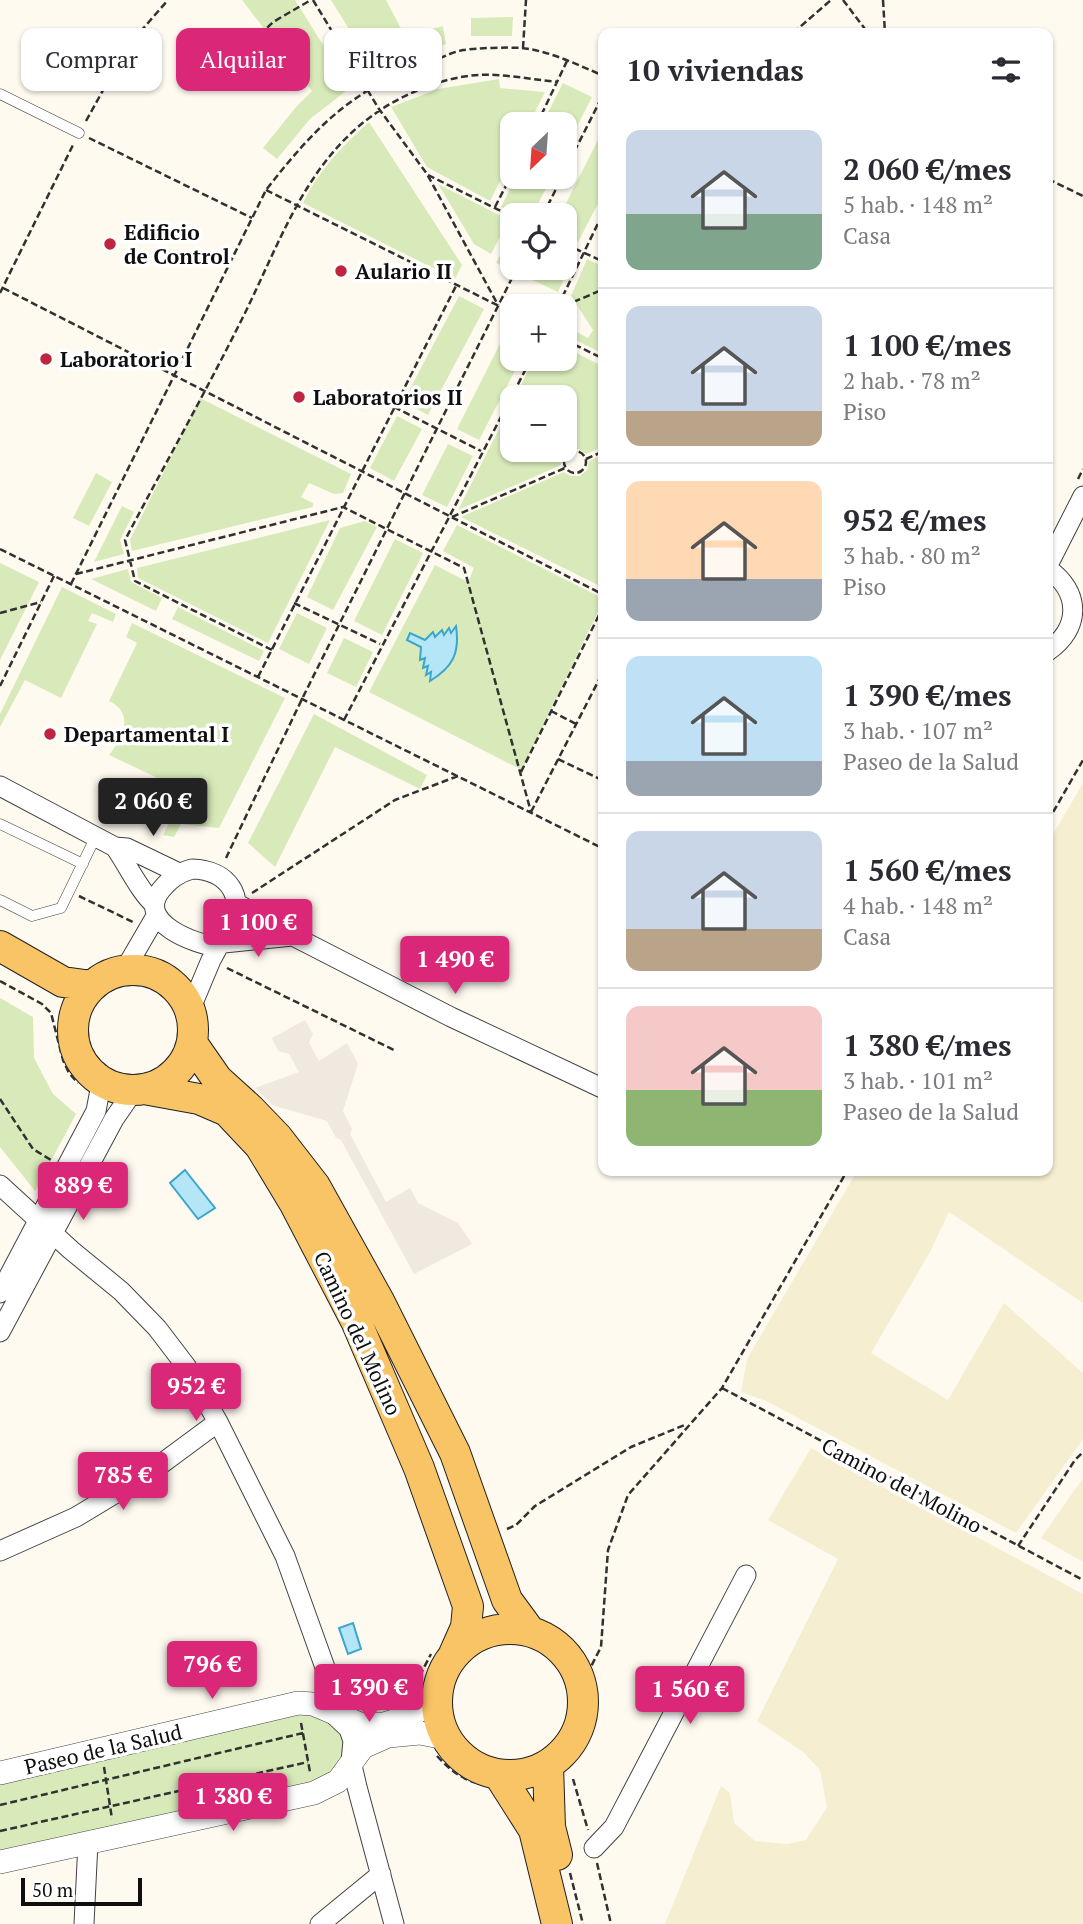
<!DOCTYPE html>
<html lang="es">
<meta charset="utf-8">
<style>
:root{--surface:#fff;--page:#f7f7f7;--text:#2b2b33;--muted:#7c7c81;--line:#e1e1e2;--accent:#db2777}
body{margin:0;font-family:"PT Serif",serif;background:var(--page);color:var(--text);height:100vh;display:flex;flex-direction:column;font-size:26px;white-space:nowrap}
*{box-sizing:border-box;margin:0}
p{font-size:23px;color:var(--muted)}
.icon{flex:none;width:38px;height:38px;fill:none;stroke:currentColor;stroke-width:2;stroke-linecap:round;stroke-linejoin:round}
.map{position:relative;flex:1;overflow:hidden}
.side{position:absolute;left:598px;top:28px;width:455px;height:1148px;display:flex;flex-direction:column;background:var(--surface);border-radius:14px;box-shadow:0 2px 5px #0004}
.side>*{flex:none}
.hud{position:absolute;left:21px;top:28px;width:472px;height:63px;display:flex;gap:14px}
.needle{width:46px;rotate:205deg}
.buttons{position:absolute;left:500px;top:112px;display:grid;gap:14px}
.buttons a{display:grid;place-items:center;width:77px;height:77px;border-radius:14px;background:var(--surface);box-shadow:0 2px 5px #0004;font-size:35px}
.scale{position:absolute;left:21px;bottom:18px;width:121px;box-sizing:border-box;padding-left:7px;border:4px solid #0f0f0f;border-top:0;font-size:19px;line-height:24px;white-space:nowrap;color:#0f0f0f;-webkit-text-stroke:5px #fff;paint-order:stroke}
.price{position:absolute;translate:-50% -60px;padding:0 16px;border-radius:7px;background:var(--accent);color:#fff;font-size:23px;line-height:46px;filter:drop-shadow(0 2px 4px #0008)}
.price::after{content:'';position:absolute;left:50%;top:42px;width:21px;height:16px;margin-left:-10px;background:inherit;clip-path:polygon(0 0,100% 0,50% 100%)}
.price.on{background:#222;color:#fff}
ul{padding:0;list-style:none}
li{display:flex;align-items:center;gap:21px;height:175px;padding:0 28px}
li+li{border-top:2px solid var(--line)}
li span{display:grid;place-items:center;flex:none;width:196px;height:140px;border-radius:14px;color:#555}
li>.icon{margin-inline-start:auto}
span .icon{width:84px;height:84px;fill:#fffc;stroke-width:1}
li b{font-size:30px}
h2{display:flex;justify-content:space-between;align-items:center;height:84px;padding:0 28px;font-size:30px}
.chip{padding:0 24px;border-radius:14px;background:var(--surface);box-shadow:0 2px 5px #0004;font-size:24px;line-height:63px}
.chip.on{background:var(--accent);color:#fff}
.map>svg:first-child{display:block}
.farmland{fill:#f5eed0}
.green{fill:#d8eab9;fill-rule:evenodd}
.plaza{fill:#efe9df}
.water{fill:#b4e6f7;stroke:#3ba5ce;stroke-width:2}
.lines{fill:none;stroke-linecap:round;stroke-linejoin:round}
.service-casing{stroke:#424242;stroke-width:11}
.minor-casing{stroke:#424242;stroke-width:21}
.tertiary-casing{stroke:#424242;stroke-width:24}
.primary-casing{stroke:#202020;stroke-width:32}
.path{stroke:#313131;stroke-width:2.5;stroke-dasharray:7 3.5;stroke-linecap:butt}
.service{stroke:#fff;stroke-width:10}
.minor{stroke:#fff;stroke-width:19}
.tertiary{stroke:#fff;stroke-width:23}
.primary{stroke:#f9c466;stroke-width:30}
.poi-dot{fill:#c0253f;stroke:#fff;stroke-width:2.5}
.labels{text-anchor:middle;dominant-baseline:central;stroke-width:7;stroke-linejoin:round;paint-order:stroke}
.poi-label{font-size:21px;font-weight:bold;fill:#0f0f0f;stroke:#fff;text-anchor:start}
.street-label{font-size:21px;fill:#0f0f0f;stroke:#fff}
</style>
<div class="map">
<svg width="1083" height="1924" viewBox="0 0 1083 1924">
<rect width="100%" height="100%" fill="#fffaf0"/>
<path class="farmland" d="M1083 783V1303L949 1212 930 1252 871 1353 948 1400 1004 1303 1083 1373V1439L1016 1533 766 1401 741 1392 747 1359 857 1171H1048V843Z
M811 1448 1083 1594V1924H665L721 1786 730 1793 734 1823 755 1841 787 1844 806 1840 827 1807 820 1770 803 1752 757 1721 838 1559 768 1520Z
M1083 1478V1562L1041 1538Z"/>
<path class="green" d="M242 0H295L350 88 310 119 277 159 263 148 296 107 312 91Z
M331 0H386L405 36 443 26 446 44 402 55 375 71Z
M513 17 512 36H471V18Z
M499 79 500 88 545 92 529 124H513V156L490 201 427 167 391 107 438 89Z
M563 83 592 97 565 150V124H542Z
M369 122 462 265 455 279 303 203C319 170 342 146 369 122Z
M604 128V192L578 242 565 236V215H560Z
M516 177H552L532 215H518L501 207Z
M438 184 509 220 491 254 474 244Z
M513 229V262L509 269 496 263Z
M565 248 576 254 558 292 526 277 531 268H565Z
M587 259 604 267V354L565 335V326L588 338 593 330 571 296Z
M459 296 484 309 428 415 403 402Z
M510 324 513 325V359H521L479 440 457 429Z
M565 347 604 367V447L586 454 579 449C567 450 563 453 561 465L458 510 513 401V450H565V397H515L534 359H565Z
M200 398 351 474 343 493 334 494 309 483 301 497 313 503V507L132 551 130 540Z
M397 416 422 429 394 481 370 468Z
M448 444 473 456 447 507 422 495Z
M604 454V588L461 517 564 472 570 476H580L587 470 589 461Z
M96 473 112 482 89 526 73 518Z
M122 506 134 512 120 540 124 554 94 562Z
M330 520 268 643 138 578 137 568Z
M365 521 377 527 333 610 307 597 340 528Z
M457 525 604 599 522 770 369 692 435 565 468 582 474 568 443 551ZM455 627 430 680 432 671 425 657 420 659 421 647 433 633 434 637C444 636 449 635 455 627Z
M395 539 423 553 382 635 354 621Z
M0 563 39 582 0 660Z
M128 569 131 582 162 598 156 611 91 579Z
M62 587 116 614 113 622 92 613 88 621 97 624 61 698 25 680 0 727V714Z
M178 607 264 651 259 661 172 619Z
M297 613 327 628 309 664 279 649Z
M132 623 285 698 219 828 181 824 174 837 163 835 175 811 171 809 181 789 109 755C123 738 135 713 109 701L137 643 126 637Z
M344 638 373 652 356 687 327 673Z
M314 714 427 775 420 789 335 747 275 867 248 843Z
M0 998 33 1017 34 1058 53 1094 76 1114 35 1191 0 1147Z
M309 1711 338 1728 343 1739V1753L337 1768 314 1784 0 1856V1781Z"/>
<path class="plaza" d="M305 1020 313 1034 309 1043 319 1061 347 1043 358 1064 343 1111 352 1129 350 1134 386 1202 410 1188 418 1203 458 1223 472 1244 414 1274 341 1140 336 1138 327 1121 272 1105 255 1088 299 1072 289 1054 278 1051 272 1038Z"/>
<path class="water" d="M456 626C460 653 453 667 430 681L431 672 426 675 428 666 423 668 425 658 420 660 421 647 407 640 410 633 425 640 433 632 435 637 442 630 444 635 449 628 451 633Z
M185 1170 215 1208 198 1219 170 1183Z
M353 1623 361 1649 348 1654 339 1628Z"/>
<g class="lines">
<g class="service-casing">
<path id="service" d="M0 94 79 133
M0 824 83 864
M0 900 32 916 61 908 96 836"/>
</g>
<g class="minor-casing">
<path id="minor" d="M1048 565 1083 496
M1048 569C1081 592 1081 628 1048 651
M0 786 115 847 127 848 179 873
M115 847C127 864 140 892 154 904
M192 869C228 870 246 896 231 929 227 937 225 942 218 947 194 944 135 922 161 890 170 879 178 873 192 869Z
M236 903 293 936 451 1017 604 1089
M224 943 292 936
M124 971 156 916
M190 1010 211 960 218 947
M0 1185 71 1250 121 1291 157 1328 186 1366 218 1422 285 1556 327 1673 331 1693 329 1710 349 1729 353 1741 351 1761 357 1787 394 1924
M0 1293 96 1111 100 1090 96 1077
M0 1332 114 1119 134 1090
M0 1551 76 1517 149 1473 218 1422
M594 1848 614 1827 746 1575
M84 1924 88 1842
M320 1924 381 1874"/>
</g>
<g class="tertiary-casing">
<path id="tertiary" d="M0 1773 298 1703 313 1704 360 1724H384L413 1715 436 1697
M0 1862 314 1793 338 1781 363 1747 388 1736 420 1733 445 1738"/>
</g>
<g class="primary-casing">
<path id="primary" d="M0 946 63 982 92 986
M73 1030a60 60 0 1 1 120 0a60 60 0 1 1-120 0Z
M192 1043 217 1079 250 1109 277 1137 315 1186 379 1301 455 1453 507 1600 529 1630
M144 1089 199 1099 227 1111 260 1146 295 1204 356 1321 419 1468 468 1606 466 1627 454 1654
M437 1702a73 73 0 1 1 146 0a73 73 0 1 1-146 0Z
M548 1765 550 1827 557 1855
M499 1775 534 1830 557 1924"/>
</g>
<path class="path" d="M313 0 379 109 427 174 498 305
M843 0 868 33
M883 0 885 33
M793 33 831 0
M523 48 526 0
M245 50 273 22 311 0
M86 121 127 47 168 0
M537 124 567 61
M89 138 252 218
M565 170 604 93
M428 175 513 217
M1048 179 1083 196
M266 190 513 313
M495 207 513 172
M543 215 562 177
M565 244 604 262
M3 288 604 595
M0 293 73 145
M558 306 604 211
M564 306 604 289
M565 340 604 359
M394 407 481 451
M564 462a11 11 0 1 1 22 0a11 11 0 1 1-22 0Z
M586 459 604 451
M1078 479 1083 469
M452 517 565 468
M0 549 604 849
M76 574 343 507 464 568 531 812
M71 584 266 190C316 126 354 87 433 61 443 57 453 52 463 50 478 48 507 47 522 48 550 51 578 65 604 76
M294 603 380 644
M0 613 41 602
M272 650 135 581 125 540C164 466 205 393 242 319 285 233 311 143 403 97 431 83 463 73 495 75 516 76 537 80 558 82
M258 677 457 284
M0 686 54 576
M551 711 576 724
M344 720 531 359
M558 759 604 781
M521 772 604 605
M531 812 604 670
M1048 821 1083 760
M226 858 302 699 517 268
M252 893 395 800 458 776
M79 896 133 922
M227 968 394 1050
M0 981 42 1004 51 1013 63 1060 69 1073 78 1083
M0 1099 33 1149 51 1160
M722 1388 1083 1580
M507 1529 516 1525 535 1506 631 1447 687 1424
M1018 1546 1075 1460 1083 1452
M552 1628C601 1666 608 1711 571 1761
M582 1684 601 1647 608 1550 628 1495 722 1388 847 1171
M417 1686 419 1677 431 1654
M301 1723 310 1772
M437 1756C450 1770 461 1779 480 1784
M104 1767 112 1819
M573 1779 588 1830
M0 1805 303 1733
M0 1831 308 1762
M597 1863 611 1924
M570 1873 583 1924"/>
<use href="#service" class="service"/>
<use href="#minor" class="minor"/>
<use href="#tertiary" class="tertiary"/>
<use href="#primary" class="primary"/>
</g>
<g class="poi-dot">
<circle cx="110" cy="244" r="7"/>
<circle cx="341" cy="271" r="7"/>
<circle cx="46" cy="359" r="7"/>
<circle cx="299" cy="397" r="7"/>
<circle cx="50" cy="734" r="7"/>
</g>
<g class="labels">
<g class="poi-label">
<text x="124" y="232">Edificio<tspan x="124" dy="24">de Control</tspan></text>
<text x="355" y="271">Aulario II</text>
<text x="60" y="359">Laboratorio I</text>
<text x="313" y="397">Laboratorios II</text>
<text x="64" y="734">Departamental I</text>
</g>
<g class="street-label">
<text transform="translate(358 1333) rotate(65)">Camino del Molino</text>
<text transform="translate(902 1485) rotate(28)">Camino del Molino</text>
<text transform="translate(103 1749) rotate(-13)">Paseo de la Salud</text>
</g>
</g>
</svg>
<div class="buttons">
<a><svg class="needle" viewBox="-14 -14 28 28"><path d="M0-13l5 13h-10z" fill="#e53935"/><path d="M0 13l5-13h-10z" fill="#7c7c81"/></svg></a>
<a><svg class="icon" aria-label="locate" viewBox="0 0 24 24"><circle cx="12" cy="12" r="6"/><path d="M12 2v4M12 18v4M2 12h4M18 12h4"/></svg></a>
<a>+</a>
<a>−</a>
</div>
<div class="scale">50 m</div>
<b class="price on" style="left:153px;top:838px">2 060 €</b>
<b class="price" style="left:258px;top:959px">1 100 €</b>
<b class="price" style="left:455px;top:996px">1 490 €</b>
<b class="price" style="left:83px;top:1222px">889 €</b>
<b class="price" style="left:196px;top:1423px">952 €</b>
<b class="price" style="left:123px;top:1512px">785 €</b>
<b class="price" style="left:212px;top:1701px">796 €</b>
<b class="price" style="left:369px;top:1724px">1 390 €</b>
<b class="price" style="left:690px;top:1726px">1 560 €</b>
<b class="price" style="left:233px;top:1833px">1 380 €</b>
<div class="hud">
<a class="chip">Comprar</a>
<a class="chip on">Alquilar</a>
<a class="chip">Filtros</a>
</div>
<section class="side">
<h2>10 viviendas<svg class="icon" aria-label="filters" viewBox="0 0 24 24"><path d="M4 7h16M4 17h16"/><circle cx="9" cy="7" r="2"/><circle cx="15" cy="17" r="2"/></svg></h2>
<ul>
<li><span style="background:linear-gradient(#c9d6e8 60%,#7fa58c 0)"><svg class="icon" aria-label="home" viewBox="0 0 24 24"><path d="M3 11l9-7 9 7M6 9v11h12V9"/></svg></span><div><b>2 060 €/mes</b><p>5 hab. · 148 m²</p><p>Casa</p></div></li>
<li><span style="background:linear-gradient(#c9d6e8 75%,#b9a48a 0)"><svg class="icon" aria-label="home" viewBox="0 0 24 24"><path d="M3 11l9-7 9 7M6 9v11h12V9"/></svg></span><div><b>1 100 €/mes</b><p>2 hab. · 78 m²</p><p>Piso</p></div></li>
<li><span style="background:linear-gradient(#ffd9b3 70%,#9aa5b1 0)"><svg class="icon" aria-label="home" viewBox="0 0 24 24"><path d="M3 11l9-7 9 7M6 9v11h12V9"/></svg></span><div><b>952 €/mes</b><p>3 hab. · 80 m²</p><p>Piso</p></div></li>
<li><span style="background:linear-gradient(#bfe0f5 75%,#9aa5b1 0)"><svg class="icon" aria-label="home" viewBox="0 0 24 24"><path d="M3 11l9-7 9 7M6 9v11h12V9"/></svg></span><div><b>1 390 €/mes</b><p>3 hab. · 107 m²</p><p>Paseo de la Salud</p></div></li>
<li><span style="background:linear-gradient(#c9d6e8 70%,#b9a48a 0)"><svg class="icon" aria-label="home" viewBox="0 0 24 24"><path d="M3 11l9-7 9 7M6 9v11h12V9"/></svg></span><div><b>1 560 €/mes</b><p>4 hab. · 148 m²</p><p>Casa</p></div></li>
<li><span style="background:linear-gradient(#f6c9c9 60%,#8fb573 0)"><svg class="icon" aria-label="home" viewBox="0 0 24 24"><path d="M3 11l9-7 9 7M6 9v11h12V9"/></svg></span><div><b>1 380 €/mes</b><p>3 hab. · 101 m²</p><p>Paseo de la Salud</p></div></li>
</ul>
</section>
</div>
